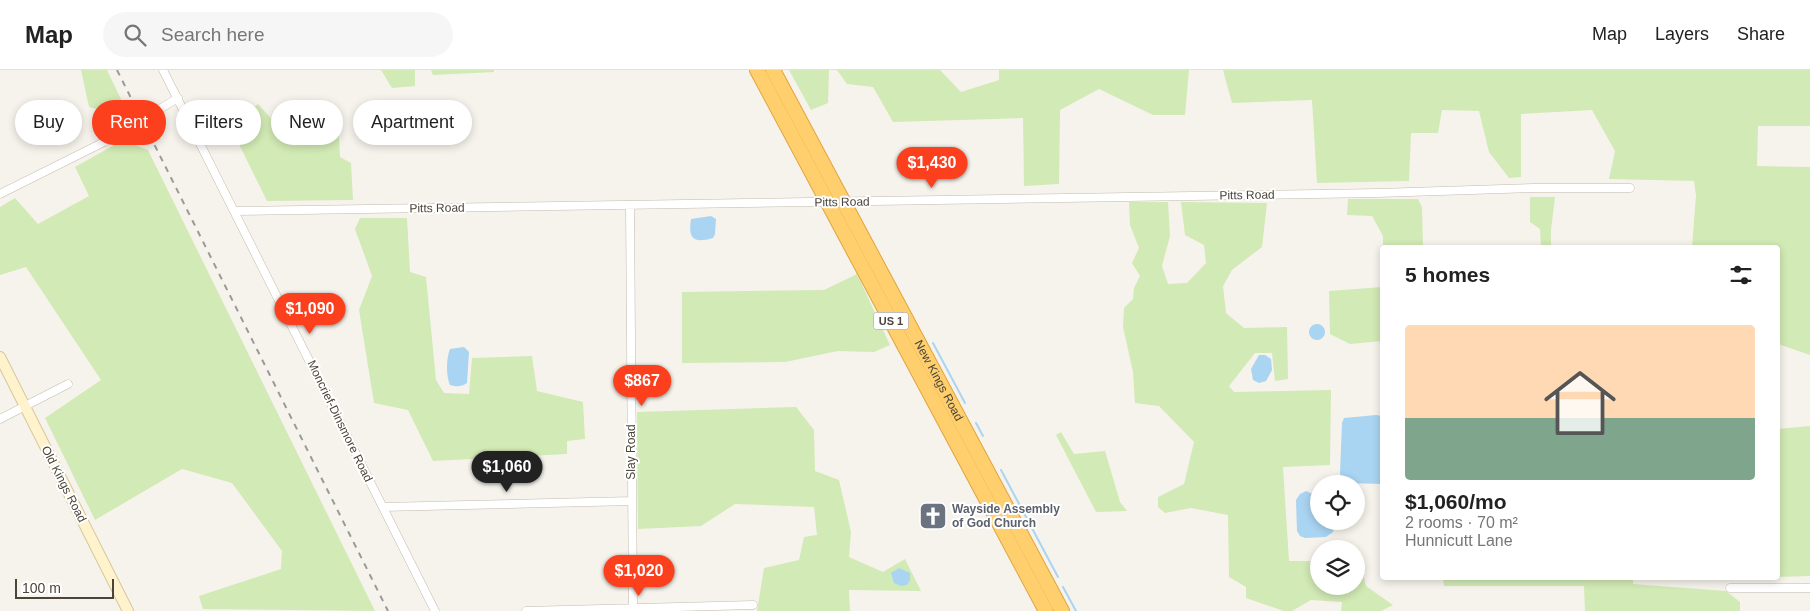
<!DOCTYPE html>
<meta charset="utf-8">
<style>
:root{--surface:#fff;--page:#f6f6f6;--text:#222;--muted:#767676;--line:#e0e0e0;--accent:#fc3f1d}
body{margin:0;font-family:Helvetica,sans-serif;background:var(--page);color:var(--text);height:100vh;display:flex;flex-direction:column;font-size:19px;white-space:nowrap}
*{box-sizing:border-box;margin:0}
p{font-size:16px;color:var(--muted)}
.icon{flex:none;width:28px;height:28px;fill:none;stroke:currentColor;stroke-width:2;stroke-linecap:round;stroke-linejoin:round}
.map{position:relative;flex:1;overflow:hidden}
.side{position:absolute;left:1380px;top:175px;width:400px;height:335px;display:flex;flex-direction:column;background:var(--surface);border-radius:5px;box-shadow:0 2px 8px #0003}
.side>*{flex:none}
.top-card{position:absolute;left:15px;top:30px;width:475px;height:45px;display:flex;gap:10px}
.fabs{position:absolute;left:1310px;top:405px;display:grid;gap:10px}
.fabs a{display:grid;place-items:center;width:55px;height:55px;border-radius:50%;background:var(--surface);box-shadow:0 2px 8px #0003;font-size:25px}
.scale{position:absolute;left:15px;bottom:12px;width:99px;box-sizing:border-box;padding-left:5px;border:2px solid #4b4439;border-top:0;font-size:14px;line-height:18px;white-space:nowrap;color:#4b4439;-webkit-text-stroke:4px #fff;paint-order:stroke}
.price{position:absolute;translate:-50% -42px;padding:0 11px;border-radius:18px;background:var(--accent);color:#fff;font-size:16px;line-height:32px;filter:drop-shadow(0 1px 2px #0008)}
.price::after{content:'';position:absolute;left:50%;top:30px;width:15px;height:11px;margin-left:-8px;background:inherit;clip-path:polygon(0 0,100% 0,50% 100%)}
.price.on{background:#222;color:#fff}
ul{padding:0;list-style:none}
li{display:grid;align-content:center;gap:10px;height:265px;padding:0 25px}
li+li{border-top:1px solid var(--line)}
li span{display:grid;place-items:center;height:155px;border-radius:5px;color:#555}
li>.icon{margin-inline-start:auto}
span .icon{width:90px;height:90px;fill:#fffc;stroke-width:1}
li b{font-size:21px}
h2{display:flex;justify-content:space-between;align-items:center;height:60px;padding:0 25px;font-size:21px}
.chip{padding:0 18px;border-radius:22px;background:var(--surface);box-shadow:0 2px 8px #0003;font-size:18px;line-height:45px}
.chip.on{background:var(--accent);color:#fff}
header{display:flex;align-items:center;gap:30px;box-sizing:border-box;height:70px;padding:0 25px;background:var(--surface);border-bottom:1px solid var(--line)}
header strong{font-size:24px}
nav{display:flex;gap:28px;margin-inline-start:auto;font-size:18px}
.search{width:350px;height:45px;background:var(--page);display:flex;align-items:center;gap:12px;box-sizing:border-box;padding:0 18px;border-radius:28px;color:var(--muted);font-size:19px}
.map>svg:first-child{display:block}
.green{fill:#d2eab5}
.water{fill:#a9d4f2}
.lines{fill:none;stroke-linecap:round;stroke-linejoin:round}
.stream{stroke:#a9d4f2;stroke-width:2}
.street-casing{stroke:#c2bbae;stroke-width:9}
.secondary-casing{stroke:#d6c79b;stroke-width:12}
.highway-casing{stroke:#e0a43c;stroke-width:16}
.street{stroke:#fff;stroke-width:8}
.secondary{stroke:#fff3cd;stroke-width:10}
.highway{stroke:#ffcf6e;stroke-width:14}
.rail{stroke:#9a9a9a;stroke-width:2;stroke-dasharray:6 6;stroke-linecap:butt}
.labels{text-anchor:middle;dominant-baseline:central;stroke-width:4;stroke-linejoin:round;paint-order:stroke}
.shield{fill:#fff;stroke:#817c74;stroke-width:1}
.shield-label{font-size:11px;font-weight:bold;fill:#4b4439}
.street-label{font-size:12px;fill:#4b4439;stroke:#fff}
.worship-label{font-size:12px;font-weight:bold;fill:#5b616d;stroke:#fff;text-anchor:start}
</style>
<header>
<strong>Map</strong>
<div class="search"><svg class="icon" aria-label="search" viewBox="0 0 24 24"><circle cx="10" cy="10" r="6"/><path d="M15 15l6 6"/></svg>Search here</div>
<nav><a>Map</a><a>Layers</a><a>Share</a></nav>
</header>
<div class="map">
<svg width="1810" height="541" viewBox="0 0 1810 541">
<rect width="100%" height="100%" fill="#f6f3ec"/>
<path class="green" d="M81 0H107L130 48 89 37Z
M381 0H415V16L392 18Z
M431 0H494V2L433 5Z
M789 0H829L828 33 811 40Z
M837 0H940L961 22 999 10V0H1189L1185 45H1153L1099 19 1060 40 1059 114 1024 116 1023 48 893 52 873 17 847 14Z
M1223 0H1810V56H1758L1757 96 1810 97V285L1778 274V178L1692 177 1696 125 1694 111 1609 109 1615 81 1592 40 1521 44V107L1509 108 1489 82 1479 41 1442 40 1438 63H1411L1409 111 1317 113 1312 30 1232 33Z
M258 34 296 76 325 38 338 47 340 87 351 93 353 130 267 131 230 56Z
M123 70 148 80 375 541 203 539 199 526 281 499 282 481 232 413 182 399 95 450 45 348 101 310 26 197 0 205V137L15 128 38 154 89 126 75 97Z
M1530 127H1555L1551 160V177H1541L1540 159 1530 152Z
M1348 129H1418L1422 137 1423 177H1383V166L1372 146 1347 145Z
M1129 132H1168L1170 166 1162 196 1168 214 1187 213 1206 193 1204 175 1185 165 1181 132 1267 133 1262 177 1232 200 1223 216 1226 243 1244 258 1287 257 1288 309 1275 311 1272 283H1255L1229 316 1234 322 1331 320 1330 395 1283 397 1289 491H1319V516H1356V493L1362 499 1366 516 1393 535 1381 541H1341L1342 532 1311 530 1292 541H1284L1246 528V517L1229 507 1228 445 1191 438 1165 443 1158 437V427L1184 414 1194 372 1159 336 1135 333 1133 302 1123 257 1124 238 1133 229 1134 218 1140 206 1132 193 1139 178 1130 155Z
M360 148H407L410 202 426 207 436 310 444 323 469 324 472 288 532 286 537 321 583 332 585 369 567 371V384L433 391 408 340 374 333 359 240 372 206 355 159Z
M857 204 890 275 874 282 838 281 785 292 682 293V222L824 220Z
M1382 217V271L1350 274 1330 264 1329 221Z
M796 337 814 360 815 401 839 410 851 462 849 487 883 502 905 489 921 521 849 520 850 541H757L764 498 799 490 804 467 817 465 814 437 735 434 701 456 638 459 637 342Z
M1810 356V506L1778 507V359Z
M1061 362 1074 384 1105 381 1120 432 1127 441 1096 442 1056 365Z
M1443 508H1633V514L1726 521 1740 532V541H1585L1584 516H1444Z"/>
<path class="water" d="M711 146 716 149 715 164 713 168C693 174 688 168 691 149Z
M1309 262a8 8 0 1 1 16 0a8 8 0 1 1-16 0Z
M464 277 469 282 467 313C461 317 457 317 450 315 446 306 446 289 450 279Z
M1259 285H1265L1271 289 1272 300 1266 311 1259 313 1253 310 1251 299Z
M1376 345 1382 346V414L1346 413 1340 404 1342 353 1344 348Z
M1306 421 1319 427V451H1335L1333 462 1326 467 1305 468 1300 466 1297 461 1296 430 1300 424Z
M899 498 910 503V510L907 515 901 516 894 513 891 503Z"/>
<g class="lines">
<path class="stream" d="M933 273 965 333
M976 353 983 366
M1001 400 1058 507
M1063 517 1076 541"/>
<g class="street-casing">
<path id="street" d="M163 0 435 541
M0 124 104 72 178 28
M630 135 633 539
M234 141 1378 123 1534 118H1630
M0 349 68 314
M383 437 632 431
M1730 518H1810
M526 541 753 535"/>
</g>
<g class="secondary-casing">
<path id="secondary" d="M0 287 128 541"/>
</g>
<g class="highway-casing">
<g id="highway">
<path d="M757 0 1046 541"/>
<path id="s1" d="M773 0 1062 541"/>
</g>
</g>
<use href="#street" class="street"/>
<use href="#secondary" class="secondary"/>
<use href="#highway" class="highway"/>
<path class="rail" d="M117 0 388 541"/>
</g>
<defs>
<g id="church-square" transform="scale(1.4375)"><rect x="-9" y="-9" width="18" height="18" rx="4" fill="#6b7280" stroke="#fff"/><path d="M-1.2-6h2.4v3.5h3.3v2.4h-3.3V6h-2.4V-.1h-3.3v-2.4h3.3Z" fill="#fff"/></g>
</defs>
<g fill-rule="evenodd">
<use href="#church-square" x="933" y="446"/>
</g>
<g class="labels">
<rect class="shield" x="873.5" y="242.5" width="35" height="17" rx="4"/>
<g class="shield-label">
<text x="891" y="251">US 1</text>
</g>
<g class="street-label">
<text transform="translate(1247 125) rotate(-1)">Pitts Road</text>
<text transform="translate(842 132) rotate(-1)">Pitts Road</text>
<text transform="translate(437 138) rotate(-1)">Pitts Road</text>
<text stroke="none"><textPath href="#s1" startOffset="352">New Kings Road</textPath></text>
<text transform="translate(340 351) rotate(64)">Moncrief-Dinsmore Road</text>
<text transform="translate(631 382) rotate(-90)">Slay Road</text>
<text transform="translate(64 414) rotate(63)">Old Kings Road</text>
</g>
<g class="worship-label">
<text x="952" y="439">Wayside Assembly<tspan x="952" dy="14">of God Church</tspan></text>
</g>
</g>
</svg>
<div class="fabs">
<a><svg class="icon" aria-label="locate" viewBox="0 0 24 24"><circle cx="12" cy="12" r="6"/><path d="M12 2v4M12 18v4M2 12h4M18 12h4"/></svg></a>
<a><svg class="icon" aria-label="layers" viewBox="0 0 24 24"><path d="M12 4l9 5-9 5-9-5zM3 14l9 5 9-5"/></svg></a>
</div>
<div class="scale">100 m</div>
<b class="price" style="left:932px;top:119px">$1,430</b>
<b class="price" style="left:310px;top:265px">$1,090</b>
<b class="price" style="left:642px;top:337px">$867</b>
<b class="price on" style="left:507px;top:423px">$1,060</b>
<b class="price" style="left:639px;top:527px">$1,020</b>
<div class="top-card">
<a class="chip">Buy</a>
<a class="chip on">Rent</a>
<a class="chip">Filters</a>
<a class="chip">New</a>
<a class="chip">Apartment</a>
</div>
<section class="side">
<h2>5 homes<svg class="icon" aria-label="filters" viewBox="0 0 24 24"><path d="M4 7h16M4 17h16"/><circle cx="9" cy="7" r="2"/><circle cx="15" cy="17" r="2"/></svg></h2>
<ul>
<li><span style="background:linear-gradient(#ffd9b3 60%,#7fa58c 0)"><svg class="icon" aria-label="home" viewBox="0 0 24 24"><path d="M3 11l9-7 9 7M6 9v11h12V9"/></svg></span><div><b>$1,060/mo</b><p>2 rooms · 70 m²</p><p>Hunnicutt Lane</p></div></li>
</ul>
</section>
</div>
